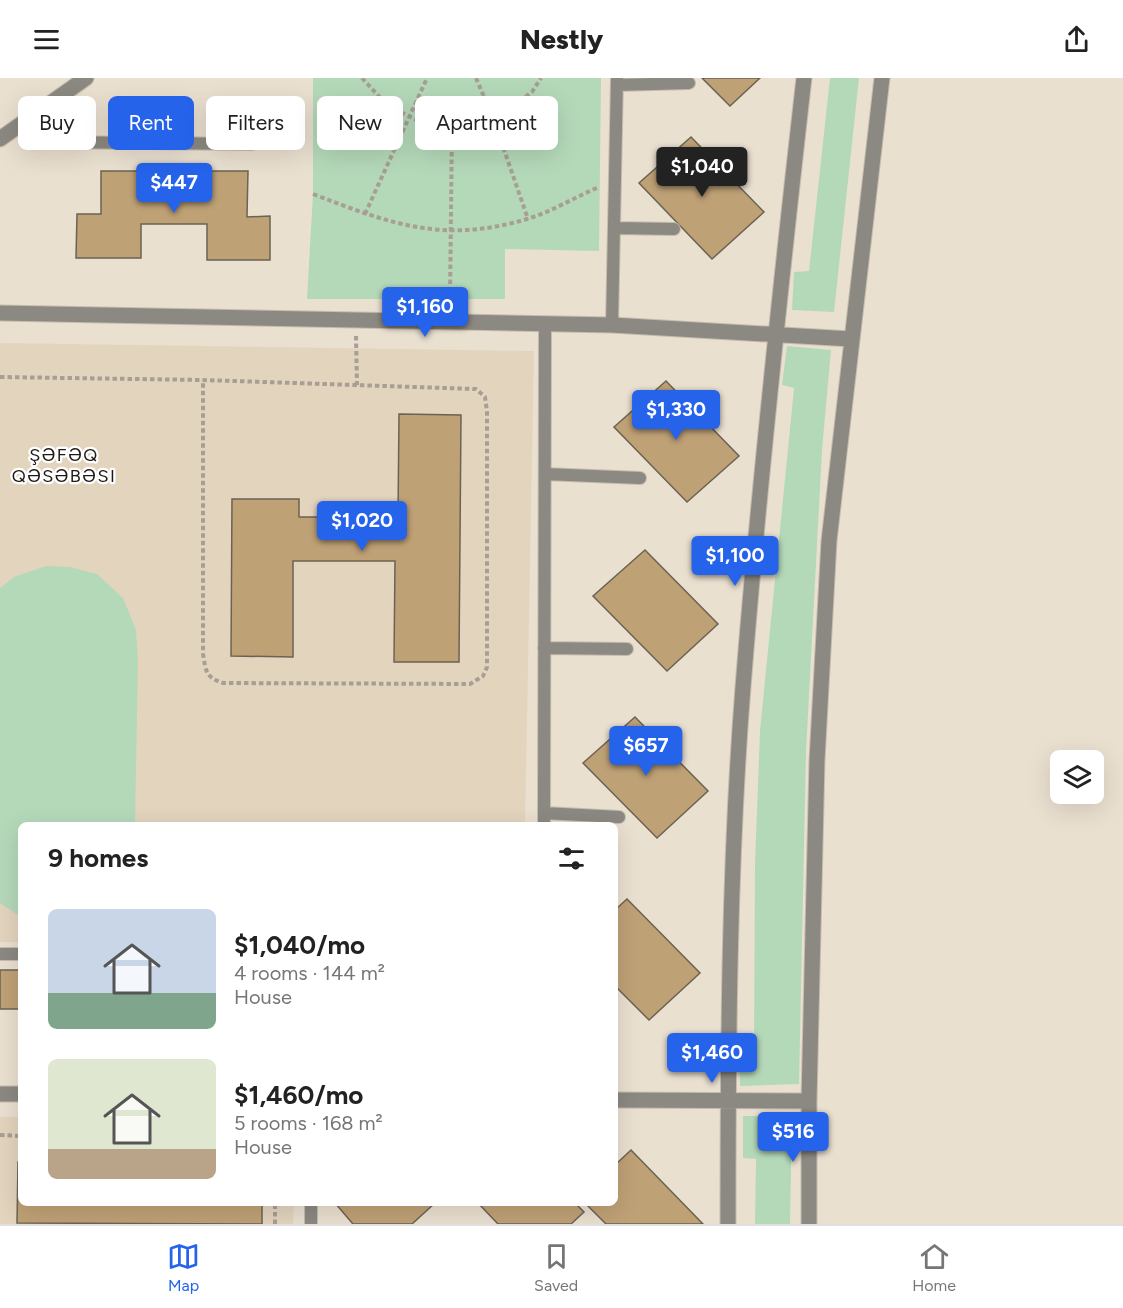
<!DOCTYPE html>
<meta charset="utf-8">
<style>
:root{--surface:#fff;--page:#f6f6f6;--text:#222;--muted:#767676;--line:#e0e0e0;--accent:#2563eb}
body{margin:0;font-family:Figtree,sans-serif;background:var(--page);color:var(--text);height:100vh;display:flex;flex-direction:column;font-size:22px;white-space:nowrap}
*{box-sizing:border-box;margin:0}
p{font-size:20px;color:var(--muted)}
.icon{flex:none;width:33px;height:33px;fill:none;stroke:currentColor;stroke-width:2;stroke-linecap:round;stroke-linejoin:round}
.map{position:relative;flex:1;overflow:hidden}
.panel{position:absolute;left:18px;top:744px;width:600px;height:384px;display:flex;flex-direction:column;background:var(--surface);border-radius:9px;box-shadow:0 6px 24px #0002}
.panel>*{flex:none}
.guide{position:absolute;left:18px;top:18px;width:600px;height:54px;display:flex;gap:12px}
.fabs{position:absolute;left:1050px;top:672px;display:grid;gap:12px}
.fabs a{display:grid;place-items:center;width:54px;height:54px;border-radius:9px;background:var(--surface);box-shadow:0 6px 24px #0002;font-size:30px}
.price{position:absolute;translate:-50% -51px;padding:0 14px;border-radius:6px;background:var(--accent);color:#fff;font-size:20px;line-height:39px;filter:drop-shadow(0 2px 3px #0008)}
.price::after{content:'';position:absolute;left:50%;top:36px;width:18px;height:14px;margin-left:-9px;background:inherit;clip-path:polygon(0 0,100% 0,50% 100%)}
.price.current{background:#222;color:#fff}
ul{padding:0;list-style:none}
li{display:flex;align-items:center;gap:18px;height:150px;padding:0 30px}
li span{display:grid;place-items:center;flex:none;width:168px;height:120px;border-radius:9px;color:#555}
li>.icon{margin-inline-start:auto}
span .icon{width:72px;height:72px;fill:#fffc;stroke-width:1}
li b{font-size:26px}
h2{display:flex;justify-content:space-between;align-items:center;height:72px;padding:0 30px;font-size:26px}
.chip{padding:0 21px;border-radius:9px;background:var(--surface);box-shadow:0 6px 24px #0002;font-size:21px;line-height:54px}
.chip.current{background:var(--accent);color:#fff}
header{display:flex;justify-content:space-between;align-items:center;height:78px;padding:0 30px;background:var(--surface);font-size:27px;font-weight:800}
.tabs{display:flex;justify-content:space-around;align-items:center;height:84px;border-top:2px solid var(--line);background:var(--surface);font-size:16px;color:var(--muted)}
.tabs a{display:grid;justify-items:center;gap:3px}
.tabs .current{color:var(--accent)}
.map>svg:first-child{display:block}
.built{fill:#e3d4be}
.green{fill:#b4d9b9}
.building{fill:#bfa176;stroke:#6c6254;stroke-width:1.5}
.lines{fill:none;stroke-linecap:round;stroke-linejoin:round}
.lane-casing{stroke:#c5bcae;stroke-width:14}
.street-casing{stroke:#c5bcae;stroke-width:17}
.path{stroke:#a79f93;stroke-width:4;stroke-dasharray:4.5 3;stroke-linecap:butt}
.lane{stroke:#8c8982;stroke-width:12}
.street{stroke:#8c8982;stroke-width:15}
.labels{text-anchor:middle;dominant-baseline:central;stroke-width:4.5;stroke-linejoin:round;paint-order:stroke}
.quarter-label{font-size:18px;letter-spacing:1.5px;fill:#1d1914;stroke:#fff}
</style>
<header><svg class="icon" aria-label="menu" viewBox="0 0 24 24"><path d="M4 6h16M4 12h16M4 18h16"/></svg>Nestly<svg class="icon" aria-label="share" viewBox="0 0 24 24"><path d="M12 15V3M7 8l5-5 5 5M5 13v7h14v-7"/></svg></header>
<div class="map">
<svg width="1123" height="1146" viewBox="0 0 1123 1146">
<rect width="100%" height="100%" fill="#eae0d0"/>
<path class="built" d="M0 265 534 273 525 747H21V864H0Z
M0 1039H21V1125H294L293 1146H0Z"/>
<path class="green" d="M313 0H601L599 173 505 171V221H307L313 116Z
M830 0H859L834 234 792 232 794 194 809 193Z
M787 268 831 272 822 372 806 674 799 1006 740 1008 739 970 754 969 755 786 760 653 794 310 782 307Z
M46 488 70 489 97 496 123 520 136 552 138 581 135 747H21V839L0 825V510L14 499Z
M743 1038H792L790 1146H755L756 1081 743 1080Z"/>
<path class="building" d="M702 0H760L730 28Z
M691 59 764 134 712 181 639 105Z
M101 93H248L247 139 270 138V182H207V146H141V180H76L77 136H101Z
M666 303 739 378 687 424 614 349Z
M399 336 461 337 459 584H394L395 483H293V579L231 578 232 421H299V439H398Z
M645 472 718 546 667 593 593 518Z
M635 639 708 713 657 760 583 685Z
M627 821 700 895 649 942 615 908V832Z
M0 892H21V931H0Z
M631 1072 703 1146H606L585 1125H615V1087Z
M18 1084H21V1125H262V1146L17 1145Z
M335 1125H435L412 1146H353Z
M478 1125H575L584 1134 571 1146H498Z"/>
<g class="lines">
<g class="lane-casing">
<path id="lane" d="M617 7 689 5
M23 45 41 64 252 66
M614 150 674 151
M612 247 617 0
M545 396 640 400
M544 570 627 571
M544 735 619 739
M544 747 545 246
M0 876H21
M311 1146V1125"/>
</g>
<g class="street-casing">
<path id="street" d="M0 61 86 0
M0 235 612 247 851 261
M0 1016H21
M615 1022 809 1023
M728 1146C728 967 729 787 743 609 759 406 781 203 804 0
M809 1146V1023L817 682 829 463 882 0"/>
</g>
<path class="path" d="M362 0 387 27 422 45 462 48 500 38 532 14 541 0
M476 0 493 40 528 141
M313 116C391 146 443 166 527 141 551 134 575 119 599 109
M365 136 427 0
M450 221 452 48
M356 258 357 307
M0 299 203 302 476 311 485 319 487 334V589L483 598 470 606 223 605C205 599 206 593 203 576V302
M0 1057 21 1058
M275 1146V1125"/>
<use href="#lane" class="lane"/>
<use href="#street" class="street"/>
</g>
<g class="labels">
<g class="quarter-label">
<text x="64" y="377">ŞƏFƏQ<tspan x="64" dy="21">QƏSƏBƏSI</tspan></text>
</g>
</g>
</svg>
<div class="fabs">
<a><svg class="icon" aria-label="layers" viewBox="0 0 24 24"><path d="M12 4l9 5-9 5-9-5zM3 14l9 5 9-5"/></svg></a>
</div>
<b class="price current" style="left:702px;top:120px">$1,040</b>
<b class="price" style="left:174px;top:136px">$447</b>
<b class="price" style="left:425px;top:260px">$1,160</b>
<b class="price" style="left:676px;top:363px">$1,330</b>
<b class="price" style="left:362px;top:474px">$1,020</b>
<b class="price" style="left:735px;top:509px">$1,100</b>
<b class="price" style="left:646px;top:699px">$657</b>
<b class="price" style="left:712px;top:1006px">$1,460</b>
<b class="price" style="left:793px;top:1085px">$516</b>
<div class="guide">
<a class="chip">Buy</a>
<a class="chip current">Rent</a>
<a class="chip">Filters</a>
<a class="chip">New</a>
<a class="chip">Apartment</a>
</div>
<section class="panel">
<h2>9 homes<svg class="icon" aria-label="filters" viewBox="0 0 24 24"><path d="M4 7h16M4 17h16"/><circle cx="9" cy="7" r="2"/><circle cx="15" cy="17" r="2"/></svg></h2>
<ul>
<li><span style="background:linear-gradient(#c9d6e8 70%,#7fa58c 0)"><svg class="icon" aria-label="home" viewBox="0 0 24 24"><path d="M3 11l9-7 9 7M6 9v11h12V9"/></svg></span><div><b>$1,040/mo</b><p>4 rooms · 144 m²</p><p>House</p></div></li>
<li><span style="background:linear-gradient(#dfe7d0 75%,#b9a48a 0)"><svg class="icon" aria-label="home" viewBox="0 0 24 24"><path d="M3 11l9-7 9 7M6 9v11h12V9"/></svg></span><div><b>$1,460/mo</b><p>5 rooms · 168 m²</p><p>House</p></div></li>
</ul>
</section>
</div>
<nav class="tabs">
<a class="current"><svg class="icon" aria-label="map" viewBox="0 0 24 24"><path d="M3 6l6-2 6 2 6-2v14l-6 2-6-2-6 2zM9 4v14M15 6v14"/></svg>Map</a>
<a><svg class="icon" aria-label="saved" viewBox="0 0 24 24"><path d="M7 4h10v16l-5-4-5 4z"/></svg>Saved</a>
<a><svg class="icon" aria-label="home" viewBox="0 0 24 24"><path d="M3 11l9-7 9 7M6 9v11h12V9"/></svg>Home</a>
</nav>
